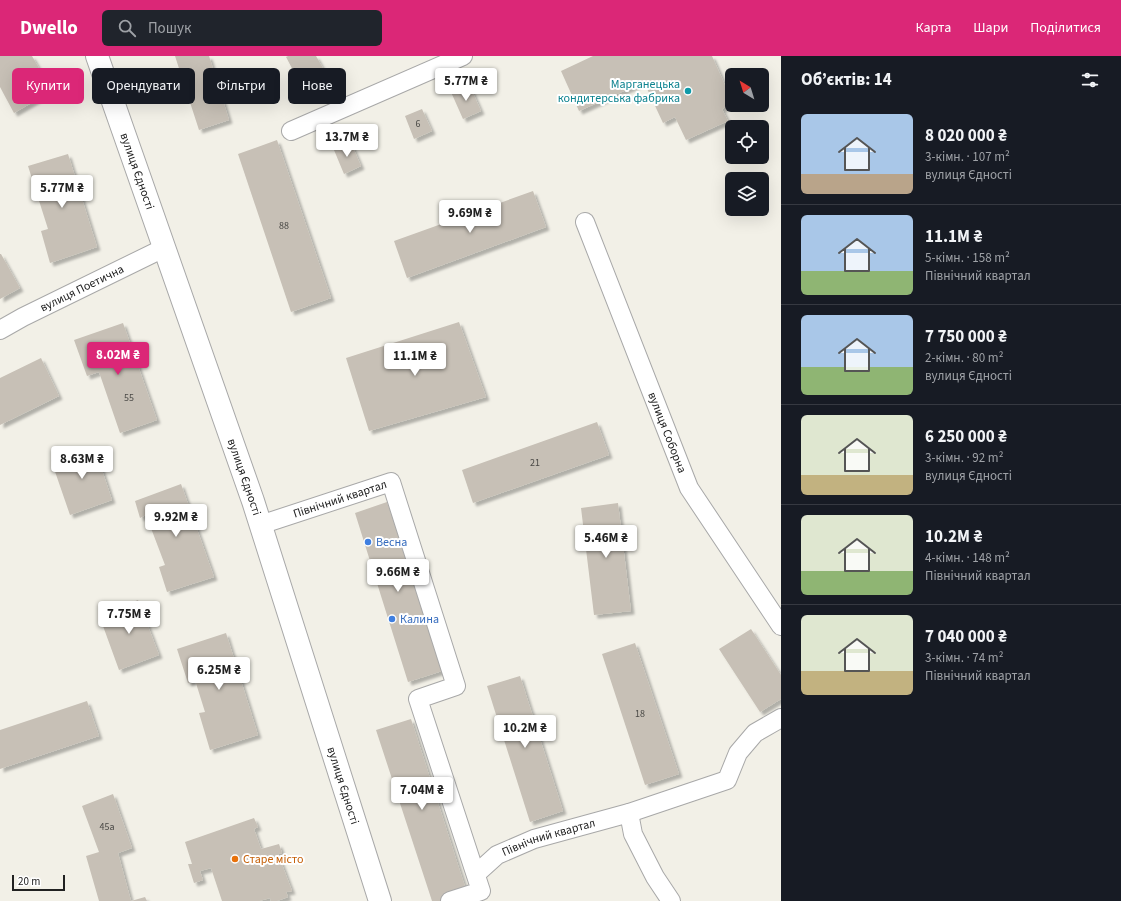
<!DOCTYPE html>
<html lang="uk">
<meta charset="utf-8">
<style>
:root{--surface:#171b24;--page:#20242c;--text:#f1f3f6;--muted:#9ea1a6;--line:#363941;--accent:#db2777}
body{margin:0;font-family:"Source Sans 3",sans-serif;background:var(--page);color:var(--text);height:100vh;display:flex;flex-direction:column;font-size:15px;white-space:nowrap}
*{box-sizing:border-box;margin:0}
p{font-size:13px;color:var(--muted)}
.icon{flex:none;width:22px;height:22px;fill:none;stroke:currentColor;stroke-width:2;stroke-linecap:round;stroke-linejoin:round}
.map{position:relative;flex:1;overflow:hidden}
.details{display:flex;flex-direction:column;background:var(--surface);width:340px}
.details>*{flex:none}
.guide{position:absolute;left:12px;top:12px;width:380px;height:36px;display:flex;gap:8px}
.needle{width:26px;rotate:322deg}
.controls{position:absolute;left:725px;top:12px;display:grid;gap:8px}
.controls a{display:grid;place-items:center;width:44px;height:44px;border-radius:6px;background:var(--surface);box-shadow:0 4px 16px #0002;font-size:20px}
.scale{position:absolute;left:12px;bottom:10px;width:53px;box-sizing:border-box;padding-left:4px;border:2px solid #212121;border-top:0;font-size:11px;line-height:14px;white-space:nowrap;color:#212121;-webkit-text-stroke:3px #fff;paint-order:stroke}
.price{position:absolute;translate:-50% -34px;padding:0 9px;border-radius:4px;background:#fff;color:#222;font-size:13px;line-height:26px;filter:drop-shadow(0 1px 2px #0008)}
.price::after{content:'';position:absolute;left:50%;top:24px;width:12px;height:9px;margin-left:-6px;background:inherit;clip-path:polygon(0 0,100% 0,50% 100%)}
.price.selected{background:var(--accent);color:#fff}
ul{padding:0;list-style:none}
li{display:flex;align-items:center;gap:12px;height:100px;padding:0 20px}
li+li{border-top:1px solid var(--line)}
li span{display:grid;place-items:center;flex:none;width:112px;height:80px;border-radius:6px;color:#555}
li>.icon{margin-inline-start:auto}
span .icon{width:48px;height:48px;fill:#fffc;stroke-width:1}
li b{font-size:17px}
h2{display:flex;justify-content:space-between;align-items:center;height:48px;padding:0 20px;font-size:17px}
.tag{padding:0 14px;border-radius:6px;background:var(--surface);box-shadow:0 4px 16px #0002;font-size:14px;line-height:36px}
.tag.selected{background:var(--accent);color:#fff}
header{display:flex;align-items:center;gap:24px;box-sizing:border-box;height:56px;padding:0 20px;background:var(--accent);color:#fff}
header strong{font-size:19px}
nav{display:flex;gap:22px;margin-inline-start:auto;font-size:14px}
.search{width:280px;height:36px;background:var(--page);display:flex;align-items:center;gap:10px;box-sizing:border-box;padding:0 14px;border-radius:6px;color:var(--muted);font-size:15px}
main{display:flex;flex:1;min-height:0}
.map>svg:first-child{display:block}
.building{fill:#c7c0b6;filter:url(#shadow)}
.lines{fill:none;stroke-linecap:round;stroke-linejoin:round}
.minor-casing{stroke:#a8a8a8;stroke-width:20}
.tertiary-casing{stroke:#a8a8a8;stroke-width:24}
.minor{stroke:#fff;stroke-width:18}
.tertiary{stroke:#fff;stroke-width:22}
.culture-dot{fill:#0f9aa8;stroke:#fff;stroke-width:1.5}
.shop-dot{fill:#3f7fe0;stroke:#fff;stroke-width:1.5}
.food-dot{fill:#e8710a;stroke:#fff;stroke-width:1.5}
.labels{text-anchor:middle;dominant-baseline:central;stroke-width:4;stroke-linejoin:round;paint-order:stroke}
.number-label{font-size:10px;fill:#4a4946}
.culture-label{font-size:12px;fill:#0d838f;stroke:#fff;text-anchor:end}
.street-label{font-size:12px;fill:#212121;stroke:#fff}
.shop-label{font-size:12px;fill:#366cbe;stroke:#fff;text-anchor:start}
.food-label{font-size:12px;fill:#c56008;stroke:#fff;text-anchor:start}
</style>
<header>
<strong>Dwello</strong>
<div class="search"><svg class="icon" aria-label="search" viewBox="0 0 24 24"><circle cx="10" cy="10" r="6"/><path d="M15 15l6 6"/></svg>Пошук</div>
<nav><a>Карта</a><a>Шари</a><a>Поділитися</a></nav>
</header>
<main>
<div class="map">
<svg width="781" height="845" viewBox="0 0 781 845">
<defs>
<filter id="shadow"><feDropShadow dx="3.5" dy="3.5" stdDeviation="1" flood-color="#0004"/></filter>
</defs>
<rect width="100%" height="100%" fill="#f2f0e7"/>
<path class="building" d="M0 0H32L52 35 14 57 0 31Z
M175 0H209L229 64 199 74Z
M288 0H316L324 14 300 27 286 1Z
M593 0H712L732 45V48L722 53 728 65 686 84 675 61 663 67 644 26 579 55 561 15Z
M469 28 481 55 463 63 451 36Z
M422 53 432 75 414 83 405 60Z
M277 84 331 242 291 256 238 98Z
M351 87 361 110 344 118 334 94Z
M68 98 97 191 50 207 41 175 48 173 28 110Z
M533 135 546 171 407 222 394 185Z
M0 198H1L20 232 0 243Z
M459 266 486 341 369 375 346 302Z
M123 267 157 364 120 377 99 316 87 320 74 284Z
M41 302 59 340 0 369V322Z
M597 366 609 399 473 447 462 414Z
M94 390 112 444 70 459 51 404Z
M181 428 214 521 167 536 159 511 165 509 146 459 140 462 135 445Z
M387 446 442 615 408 626 355 457Z
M618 447 631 555 594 559 581 452Z
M138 544 159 599 119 614 99 559Z
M751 573 781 619V643L760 656 719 593Z
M226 577 258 679 210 694 199 657 205 656 195 624 188 627 177 593Z
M635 587 679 718 645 729 602 598Z
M520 620 563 755 530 766 487 630Z
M87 645 99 680 0 713V674Z
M411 663 467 837 440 845H432L376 674Z
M113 738 132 792 118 797 131 845 145 841 147 845H99L86 800 99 796 82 750Z
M254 762 258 771 254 773 261 793 279 788 282 797 278 798 292 835 286 836 288 841 277 845H271L270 842 259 845H222L211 812 200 815 203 824 194 827 188 808H192L185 786Z"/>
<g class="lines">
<g class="minor-casing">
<g id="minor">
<path d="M291 75 463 0"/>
<path id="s1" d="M585 166 689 432 781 570"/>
<path id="s2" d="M0 274 23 261 164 192"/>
<path id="s3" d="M260 469 391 426 456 630 418 643 481 835 450 845"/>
<path d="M629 757 633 778 655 821 671 845"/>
<path id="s4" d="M476 818 497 799 534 783 629 757 727 724 738 697 755 677 781 662"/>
</g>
</g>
<g class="tertiary-casing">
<g id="tertiary">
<path id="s5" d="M97 0 253 445 380 845"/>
</g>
</g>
<use href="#minor" class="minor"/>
<use href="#tertiary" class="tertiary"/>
</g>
<circle class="culture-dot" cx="688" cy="35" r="4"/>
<g class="shop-dot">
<circle cx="368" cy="486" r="4"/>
<circle cx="392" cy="563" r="4"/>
</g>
<circle class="food-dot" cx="235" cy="803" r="4"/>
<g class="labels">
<g class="number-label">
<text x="418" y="68">6</text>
<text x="284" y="170">88</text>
<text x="129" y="342">55</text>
<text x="535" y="407">21</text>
<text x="640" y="658">18</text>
<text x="107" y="771">45а</text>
</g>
<g class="culture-label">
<text x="680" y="28">Марганецька<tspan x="680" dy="14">кондитерська фабрика</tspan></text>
</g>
<g class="street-label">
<text stroke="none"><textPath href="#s5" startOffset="122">вулиця Єдності</textPath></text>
<text stroke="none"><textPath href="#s2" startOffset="92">вулиця Поетична</textPath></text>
<text stroke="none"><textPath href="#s1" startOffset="226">вулиця Соборна</textPath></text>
<text stroke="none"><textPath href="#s5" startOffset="446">вулиця Єдності</textPath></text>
<text stroke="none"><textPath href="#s3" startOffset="84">Північний квартал</textPath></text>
<text stroke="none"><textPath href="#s5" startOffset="770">вулиця Єдності</textPath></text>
<text stroke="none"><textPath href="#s4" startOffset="83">Північний квартал</textPath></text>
</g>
<g class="shop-label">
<text x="376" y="486">Весна</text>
<text x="400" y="563">Калина</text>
</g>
<g class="food-label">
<text x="243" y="803">Старе місто</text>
</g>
</g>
</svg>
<div class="controls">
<a><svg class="needle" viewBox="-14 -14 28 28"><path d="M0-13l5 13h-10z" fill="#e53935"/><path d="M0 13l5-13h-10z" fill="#9ea1a6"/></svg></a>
<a><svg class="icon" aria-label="locate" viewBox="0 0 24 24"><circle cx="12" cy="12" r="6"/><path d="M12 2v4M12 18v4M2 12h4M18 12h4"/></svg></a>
<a><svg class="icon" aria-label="layers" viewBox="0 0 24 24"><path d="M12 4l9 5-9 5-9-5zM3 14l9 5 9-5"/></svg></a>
</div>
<div class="scale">20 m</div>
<b class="price" style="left:466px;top:46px">5.77M ₴</b>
<b class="price" style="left:347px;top:102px">13.7M ₴</b>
<b class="price" style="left:62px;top:153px">5.77M ₴</b>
<b class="price" style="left:470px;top:178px">9.69M ₴</b>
<b class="price selected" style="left:118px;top:320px">8.02M ₴</b>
<b class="price" style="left:415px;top:321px">11.1M ₴</b>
<b class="price" style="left:82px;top:424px">8.63M ₴</b>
<b class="price" style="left:176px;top:482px">9.92M ₴</b>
<b class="price" style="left:606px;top:503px">5.46M ₴</b>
<b class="price" style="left:398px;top:537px">9.66M ₴</b>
<b class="price" style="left:129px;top:579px">7.75M ₴</b>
<b class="price" style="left:219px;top:635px">6.25M ₴</b>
<b class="price" style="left:525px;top:693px">10.2M ₴</b>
<b class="price" style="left:422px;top:755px">7.04M ₴</b>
<div class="guide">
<a class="tag selected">Купити</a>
<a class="tag">Орендувати</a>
<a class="tag">Фільтри</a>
<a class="tag">Нове</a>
</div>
</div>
<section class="details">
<h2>Об’єктів: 14<svg class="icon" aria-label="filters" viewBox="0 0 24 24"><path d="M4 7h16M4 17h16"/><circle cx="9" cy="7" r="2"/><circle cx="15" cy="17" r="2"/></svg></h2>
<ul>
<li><span style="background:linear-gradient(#a9c7e8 75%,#b9a48a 0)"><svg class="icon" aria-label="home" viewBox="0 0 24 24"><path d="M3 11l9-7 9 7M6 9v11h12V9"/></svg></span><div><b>8 020 000 ₴</b><p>3-кімн. · 107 m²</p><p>вулиця Єдності</p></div></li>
<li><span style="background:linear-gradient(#a9c7e8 70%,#8fb573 0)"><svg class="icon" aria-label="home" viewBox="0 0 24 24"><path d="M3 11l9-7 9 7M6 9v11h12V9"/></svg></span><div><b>11.1M ₴</b><p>5-кімн. · 158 m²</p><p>Північний квартал</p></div></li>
<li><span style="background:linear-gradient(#a9c7e8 65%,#8fb573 0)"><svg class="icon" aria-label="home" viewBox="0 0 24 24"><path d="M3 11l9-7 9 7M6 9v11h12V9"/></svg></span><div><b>7 750 000 ₴</b><p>2-кімн. · 80 m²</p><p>вулиця Єдності</p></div></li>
<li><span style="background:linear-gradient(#dfe7d0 75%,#c2b280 0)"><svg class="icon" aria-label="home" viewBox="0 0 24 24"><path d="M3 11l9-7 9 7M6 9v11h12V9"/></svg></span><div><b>6 250 000 ₴</b><p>3-кімн. · 92 m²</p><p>вулиця Єдності</p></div></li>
<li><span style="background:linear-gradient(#dfe7d0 70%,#8fb573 0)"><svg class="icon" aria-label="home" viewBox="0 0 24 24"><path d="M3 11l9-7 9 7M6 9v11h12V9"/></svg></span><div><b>10.2M ₴</b><p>4-кімн. · 148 m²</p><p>Північний квартал</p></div></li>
<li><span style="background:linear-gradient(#dfe7d0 70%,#c2b280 0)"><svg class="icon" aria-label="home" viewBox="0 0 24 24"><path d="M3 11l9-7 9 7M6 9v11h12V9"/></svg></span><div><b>7 040 000 ₴</b><p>3-кімн. · 74 m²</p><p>Північний квартал</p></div></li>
</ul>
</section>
</main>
